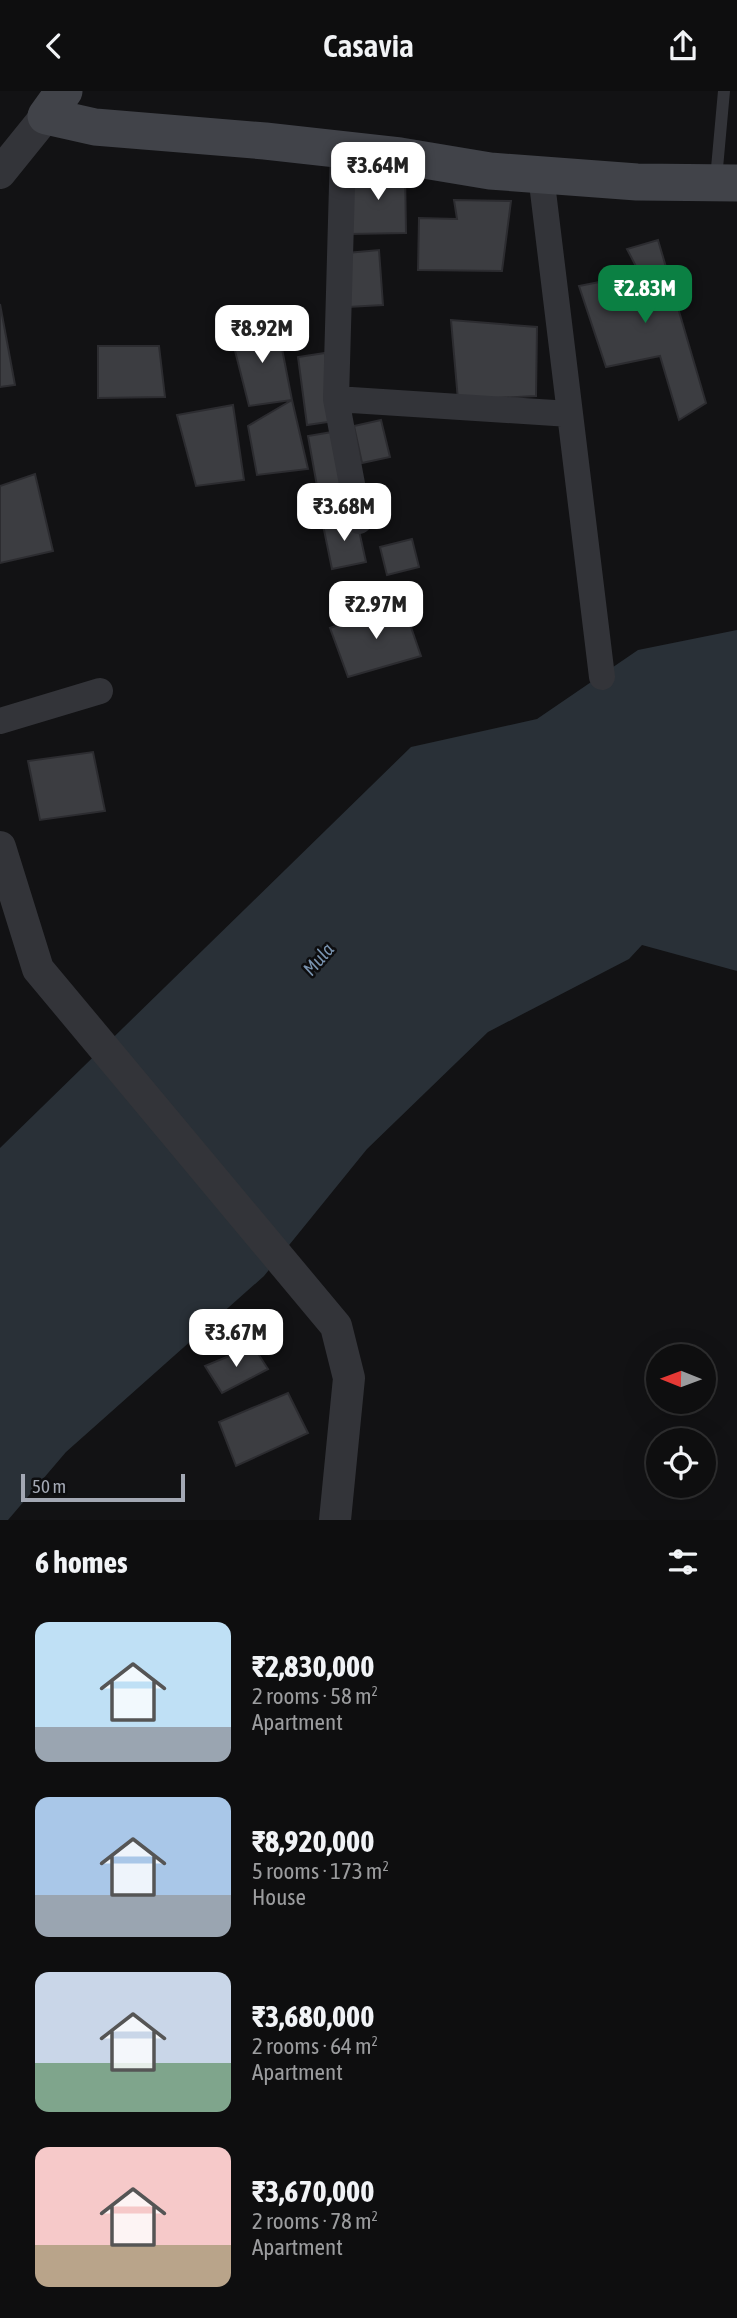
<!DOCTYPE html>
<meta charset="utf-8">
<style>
:root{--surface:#0e0e0f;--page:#171718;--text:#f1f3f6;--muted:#9b9c9e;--line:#2e2e2f;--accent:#0b8043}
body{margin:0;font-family:"Asap Condensed",sans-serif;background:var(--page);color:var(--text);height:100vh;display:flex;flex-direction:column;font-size:26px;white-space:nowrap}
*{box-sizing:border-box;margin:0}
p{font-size:23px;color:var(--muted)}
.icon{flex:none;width:38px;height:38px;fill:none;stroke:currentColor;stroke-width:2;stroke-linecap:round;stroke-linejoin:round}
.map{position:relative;height:1429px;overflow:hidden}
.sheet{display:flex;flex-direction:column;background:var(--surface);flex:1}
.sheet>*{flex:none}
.needle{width:46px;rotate:271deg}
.fabs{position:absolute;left:646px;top:1253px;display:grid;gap:14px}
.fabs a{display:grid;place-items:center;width:70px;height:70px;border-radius:50%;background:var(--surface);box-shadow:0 7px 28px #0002,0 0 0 2px var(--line);font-size:35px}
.scale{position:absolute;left:21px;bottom:18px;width:164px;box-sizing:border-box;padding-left:7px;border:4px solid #a3a8b4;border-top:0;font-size:19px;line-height:24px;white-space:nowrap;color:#a3a8b4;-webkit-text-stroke:5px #0d0d0f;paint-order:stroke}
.price{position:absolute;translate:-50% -60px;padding:0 16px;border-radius:14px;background:#fff;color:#222;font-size:23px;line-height:46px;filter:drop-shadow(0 2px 4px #0008)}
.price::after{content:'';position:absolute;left:50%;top:42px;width:21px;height:16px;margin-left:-10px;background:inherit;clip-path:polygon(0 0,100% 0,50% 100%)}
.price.active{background:var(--accent);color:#fff}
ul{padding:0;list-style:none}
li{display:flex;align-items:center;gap:21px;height:175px;padding:0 35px}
li span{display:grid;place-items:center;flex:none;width:196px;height:140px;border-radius:14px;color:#555}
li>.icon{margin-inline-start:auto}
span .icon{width:84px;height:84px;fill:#fffc;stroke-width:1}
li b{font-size:30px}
h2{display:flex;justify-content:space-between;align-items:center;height:84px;padding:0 35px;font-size:30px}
header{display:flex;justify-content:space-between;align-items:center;height:91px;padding:0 35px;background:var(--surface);font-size:32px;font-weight:600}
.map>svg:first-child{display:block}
.water{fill:#293037}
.building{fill:#3c3d41;stroke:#2c2c30;stroke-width:2}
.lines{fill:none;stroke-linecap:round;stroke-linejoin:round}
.service{stroke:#333439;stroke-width:12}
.minor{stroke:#333439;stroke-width:26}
.tertiary{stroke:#333439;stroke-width:32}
.secondary{stroke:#414349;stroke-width:37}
.labels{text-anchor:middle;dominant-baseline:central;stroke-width:5;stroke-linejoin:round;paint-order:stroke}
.water-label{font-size:19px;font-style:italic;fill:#7a94b0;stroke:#0d0d0f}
</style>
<header><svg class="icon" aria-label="back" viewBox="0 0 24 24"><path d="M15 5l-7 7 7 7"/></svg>Casavia<svg class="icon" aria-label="share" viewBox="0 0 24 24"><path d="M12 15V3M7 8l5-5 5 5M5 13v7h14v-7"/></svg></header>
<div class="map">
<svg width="737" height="1429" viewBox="0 0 737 1429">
<rect width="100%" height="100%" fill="#121214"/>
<path class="water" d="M737 539V880L642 854 629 868 488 941 367 1058 264 1185 66 1361 8 1429H0V1057L411 656 537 628 638 559Z"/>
<path class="building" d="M405 80 406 142 350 143 349 81Z
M454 109 511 110 502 180 418 179 419 127 457 128Z
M658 149 706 312 679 329 660 265 606 276 579 195 640 183 627 158Z
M379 159 383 214 348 216 347 162Z
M0 213 15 294 0 296Z
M451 229 537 236 536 305 458 309Z
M277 232 292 309 249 315 231 244Z
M98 255H159L165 306 98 307Z
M325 262 335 330 307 334 298 266Z
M292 309 308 378 257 384 248 335Z
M233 314 244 389 196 395 177 324Z
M381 329 390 366 362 372 354 335Z
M338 340 352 417 322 423 308 345Z
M35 383 53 460 0 472V395Z
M356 426 366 471 332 478 323 434Z
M412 448 419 476 387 484 380 456Z
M403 513 421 565 348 586 330 537Z
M93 661 105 720 40 729 28 670Z
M253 1255 268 1278 222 1302 205 1275Z
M288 1302 308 1342 236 1375 219 1331Z"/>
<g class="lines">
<path class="service" d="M716 88 724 0"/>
<path class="minor" d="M343 59 336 308 359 430
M541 84 602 586
M336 308 570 323
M0 630 100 600"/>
<path class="tertiary" d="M0 82 46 25
M0 756 38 878 336 1235 349 1287 335 1429"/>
<path class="secondary" d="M64 0 46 25 95 36 265 50 400 65 490 80 637 91 737 92"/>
</g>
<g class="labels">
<g class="water-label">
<text transform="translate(318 868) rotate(-49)">Mula</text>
</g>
</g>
</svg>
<div class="fabs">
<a><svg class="needle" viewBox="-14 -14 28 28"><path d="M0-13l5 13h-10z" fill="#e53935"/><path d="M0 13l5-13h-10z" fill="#9b9c9e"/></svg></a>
<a><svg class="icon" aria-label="locate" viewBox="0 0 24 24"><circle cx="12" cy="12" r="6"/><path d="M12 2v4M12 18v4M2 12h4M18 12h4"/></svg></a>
</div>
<div class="scale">50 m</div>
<b class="price" style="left:378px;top:111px">₹3.64M</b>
<b class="price active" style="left:645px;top:234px">₹2.83M</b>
<b class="price" style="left:262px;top:274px">₹8.92M</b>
<b class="price" style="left:344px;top:452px">₹3.68M</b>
<b class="price" style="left:376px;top:550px">₹2.97M</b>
<b class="price" style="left:236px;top:1278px">₹3.67M</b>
</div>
<section class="sheet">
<h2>6 homes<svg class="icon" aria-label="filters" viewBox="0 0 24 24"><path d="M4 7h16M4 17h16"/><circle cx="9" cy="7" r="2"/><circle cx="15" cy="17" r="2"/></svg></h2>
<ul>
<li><span style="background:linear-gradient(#bfe0f5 75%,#9aa5b1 0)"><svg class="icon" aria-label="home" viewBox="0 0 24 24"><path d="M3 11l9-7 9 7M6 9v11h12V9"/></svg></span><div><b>₹2,830,000</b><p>2 rooms · 58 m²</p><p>Apartment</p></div></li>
<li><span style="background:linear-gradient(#a9c7e8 70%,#9aa5b1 0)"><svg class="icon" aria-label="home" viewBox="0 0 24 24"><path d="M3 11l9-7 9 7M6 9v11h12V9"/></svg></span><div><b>₹8,920,000</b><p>5 rooms · 173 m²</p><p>House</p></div></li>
<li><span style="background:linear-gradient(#c9d6e8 65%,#7fa58c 0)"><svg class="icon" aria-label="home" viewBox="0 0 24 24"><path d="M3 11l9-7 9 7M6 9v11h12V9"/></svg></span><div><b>₹3,680,000</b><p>2 rooms · 64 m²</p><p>Apartment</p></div></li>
<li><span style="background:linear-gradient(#f6c9c9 70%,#b9a48a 0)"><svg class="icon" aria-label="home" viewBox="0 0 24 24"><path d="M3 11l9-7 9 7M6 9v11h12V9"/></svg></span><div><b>₹3,670,000</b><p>2 rooms · 78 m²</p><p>Apartment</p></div></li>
</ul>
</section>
